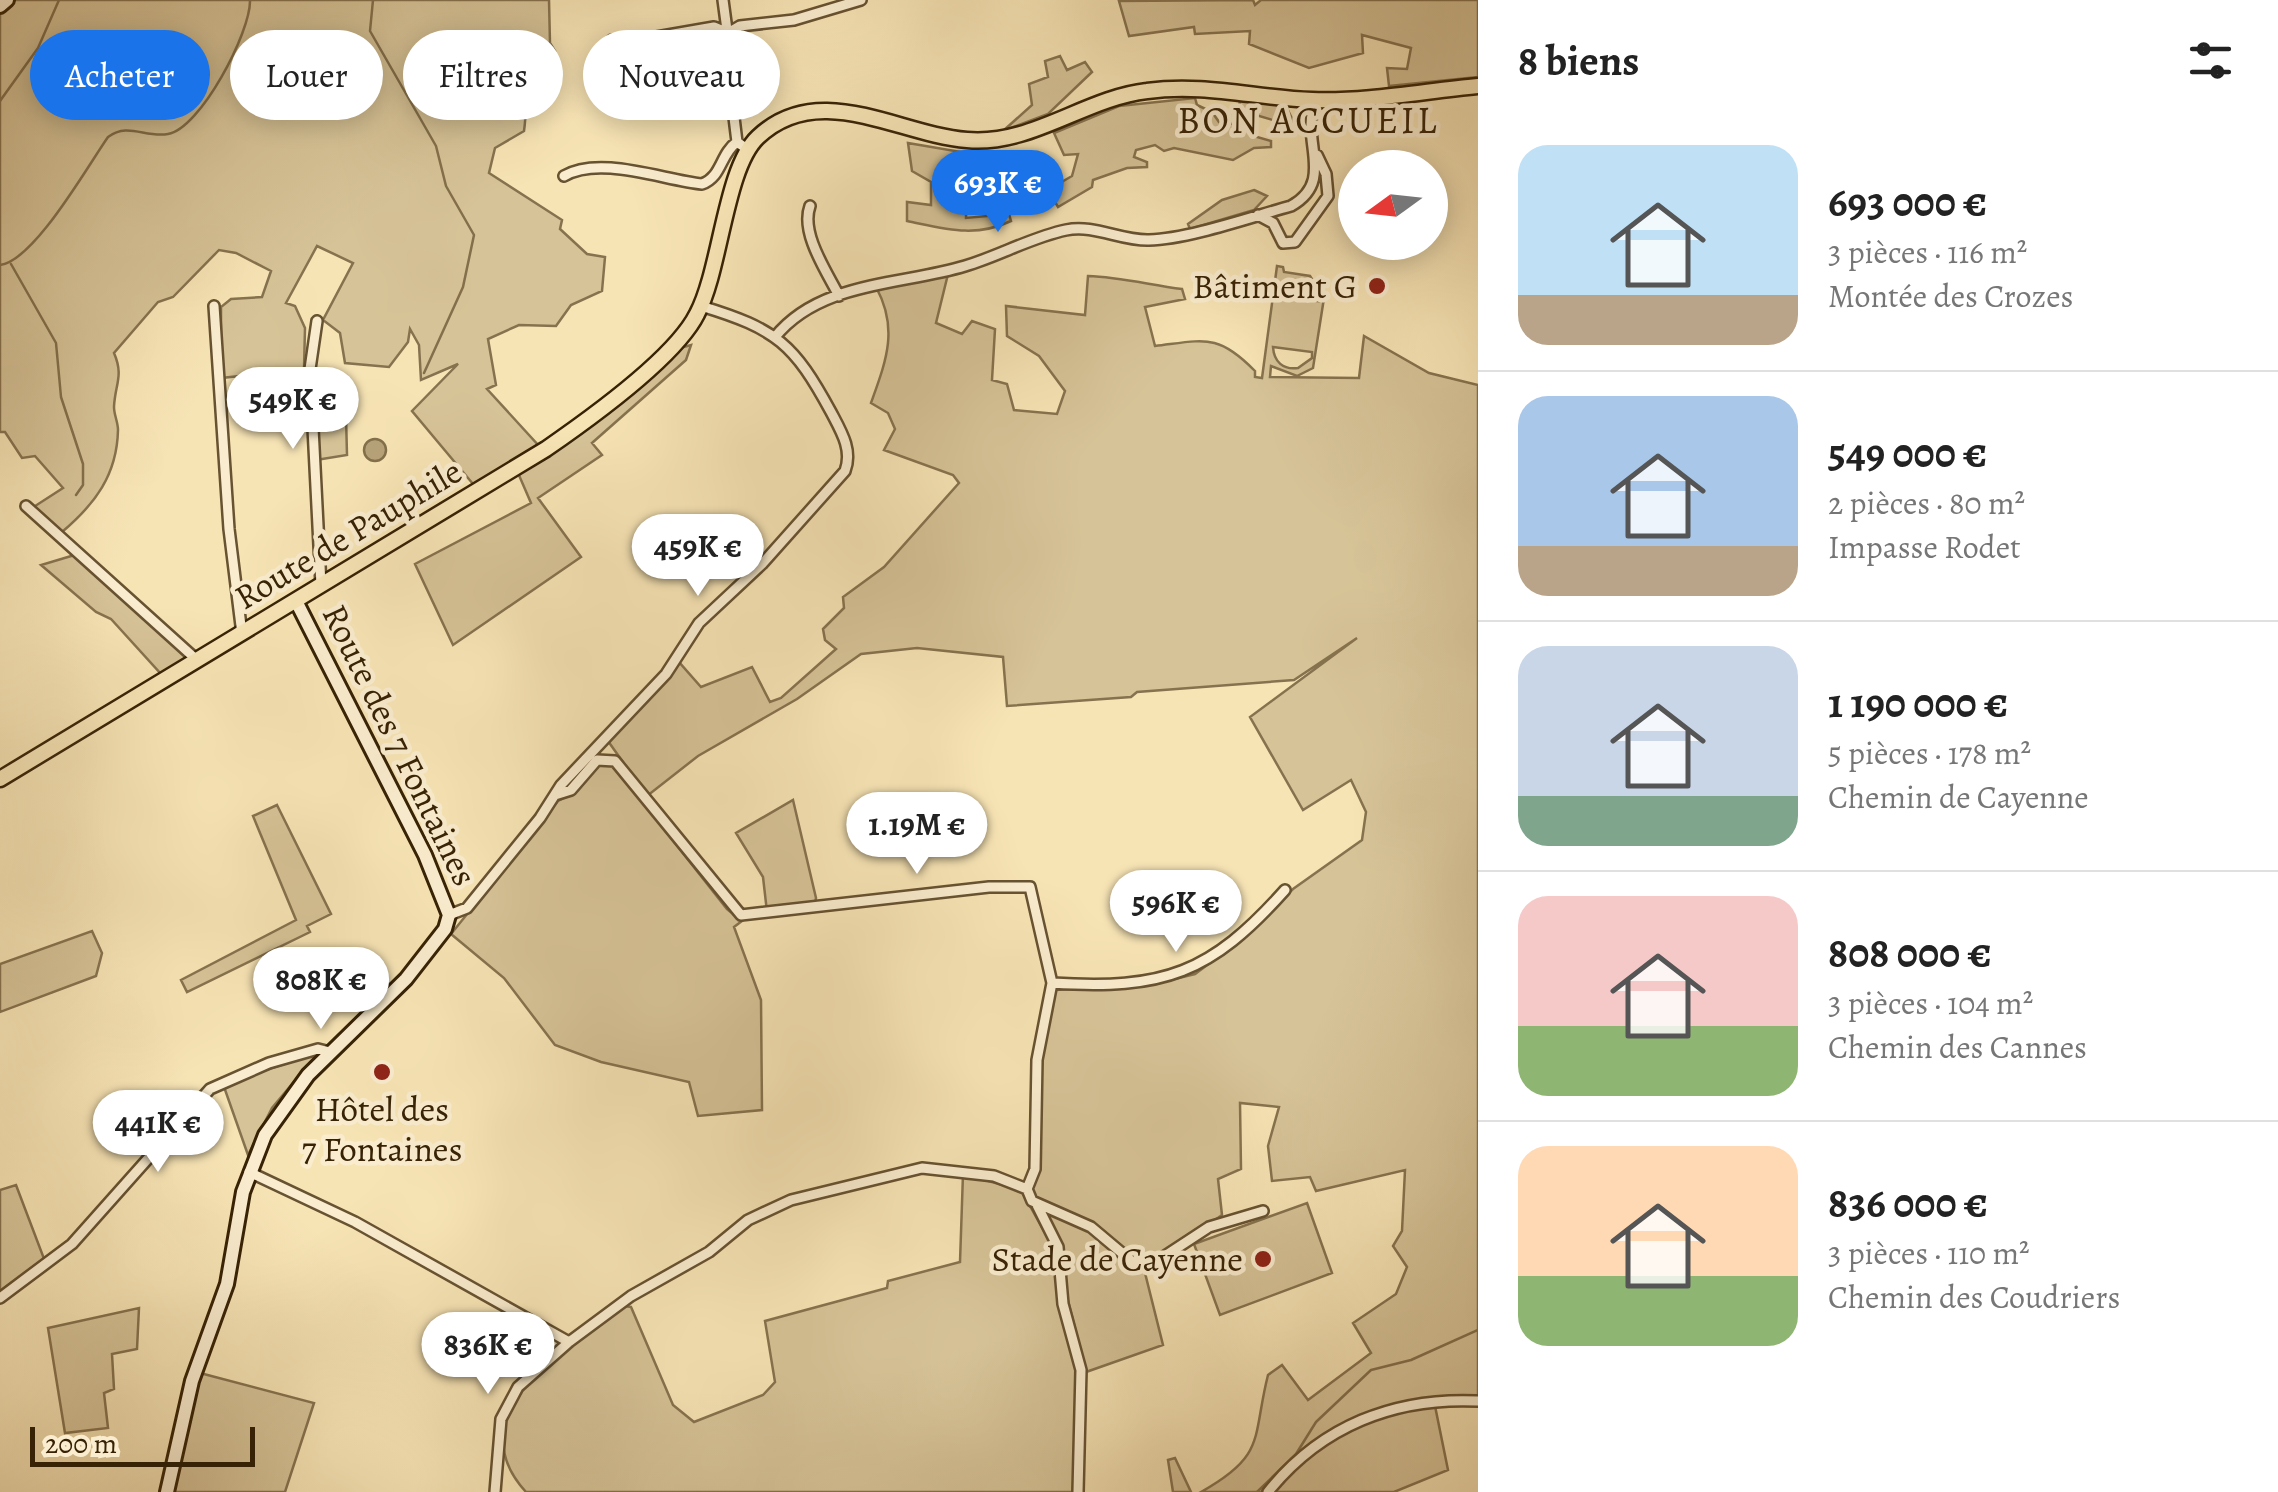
<!DOCTYPE html>
<html lang="fr">
<meta charset="utf-8">
<style>
:root{--surface:#fff;--page:#f2f2f2;--text:#222;--muted:#767676;--line:#e0e0e0;--accent:#1a73e8}
body{margin:0;font-family:Alegreya,serif;background:var(--page);color:var(--text);height:100vh;display:flex;flex-direction:column;font-size:38px;white-space:nowrap}
*{box-sizing:border-box;margin:0}
p{font-size:32px;color:var(--muted)}
.icon{flex:none;width:55px;height:55px;fill:none;stroke:currentColor;stroke-width:2;stroke-linecap:round;stroke-linejoin:round}
.map{position:relative;flex:1;overflow:hidden}
.drawer{display:flex;flex-direction:column;background:var(--surface);width:800px}
.drawer>*{flex:none}
.banner{position:absolute;left:30px;top:30px;width:950px;height:90px;display:flex;gap:20px}
.needle{width:65px;rotate:255deg}
.fabs{position:absolute;left:1338px;top:150px;display:grid;gap:20px}
.fabs a{display:grid;place-items:center;width:110px;height:110px;border-radius:50%;background:var(--surface);box-shadow:0 5px 25px #0003;font-size:50px}
.scale{position:absolute;left:30px;bottom:25px;width:225px;box-sizing:border-box;padding-left:10px;border:5px solid #372205;border-top:0;font-size:28px;line-height:35px;white-space:nowrap;color:#372205;-webkit-text-stroke:8px #faedcf;paint-order:stroke}
.price{position:absolute;translate:-50% -85px;padding:0 22px;border-radius:35px;background:#fff;color:#222;font-size:32px;line-height:65px;filter:drop-shadow(0 2px 5px #0008)}
.price::after{content:'';position:absolute;left:50%;top:60px;width:30px;height:22px;margin-left:-15px;background:inherit;clip-path:polygon(0 0,100% 0,50% 100%)}
.price.on{background:var(--accent);color:#fff}
ul{padding:0;list-style:none}
li{display:flex;align-items:center;gap:30px;height:250px;padding:0 40px}
li+li{border-top:2px solid var(--line)}
li span{display:grid;place-items:center;flex:none;width:280px;height:200px;border-radius:30px;color:#555}
li>.icon{margin-inline-start:auto}
span .icon{width:120px;height:120px;fill:#fffc;stroke-width:1}
li b{font-size:42px}
h2{display:flex;justify-content:space-between;align-items:center;height:120px;padding:0 40px;font-size:42px}
.tag{padding:0 35px;border-radius:45px;background:var(--surface);box-shadow:0 5px 25px #0003;font-size:35px;line-height:90px}
.tag.on{background:var(--accent);color:#fff}
main{display:flex;flex:1;min-height:0}
.map>svg:first-child{display:block}
.green{fill:#d6c397;stroke:#86724e;stroke-width:2.5;fill-rule:evenodd}
.water{fill:#b6a279;stroke:#836f4b;stroke-width:2.5}
.lines{fill:none;stroke-linecap:round;stroke-linejoin:round}
.stream{stroke:#836f4b;stroke-width:2.5}
.street-casing{stroke:#675231;stroke-width:14}
.secondary-casing{stroke:#372205;stroke-width:18}
.primary-casing{stroke:#372205;stroke-width:19}
.street{stroke:#faedcf;stroke-width:9}
.secondary{stroke:#faedcf;stroke-width:12}
.primary{stroke:#f7e4b5;stroke-width:14}
.poi-dot{fill:#8f2418;stroke:#faedcf;stroke-width:4}
.labels{text-anchor:middle;dominant-baseline:central;stroke-width:9;stroke-linejoin:round;paint-order:stroke}
.poi-label{font-size:35px;fill:#372205;stroke:#faedcf;text-anchor:end}
.street-label{font-size:35px;fill:#372205;stroke:#faedcf}
.neighbourhood-label{font-size:38px;letter-spacing:2.5px;fill:#372205;stroke:#faedcf}
</style>
<main>
<div class="map">
<svg width="1478" height="1492" viewBox="0 0 1478 1492">
<rect width="100%" height="100%" fill="#f7e4b5"/>
<filter id="stains"><feTurbulence type="fractalNoise" baseFrequency=".002" numOctaves="4"/><feColorMatrix values="0 0 0 0 .2 0 0 0 0 .09 0 0 0 0 .02 0 0 0 .5 -.17"/></filter>
<radialGradient id="worn" r=".72"><stop offset=".6" stop-color="#630" stop-opacity="0"/><stop offset="1" stop-color="#630" stop-opacity=".3"/></radialGradient>
<path class="green" d="M549 0 550 43 555 51 548 57H533C523 82 528 104 524 131L495 148 489 173 562 220 560 229 587 254 605 257 602 291 571 305 556 326 519 325 488 339 496 385 487 389 539 446 473 484 412 411 458 364 421 380 419 345 410 329 408 342 389 367 345 363 340 333 323 320 353 263 317 246 286 303 295 306 305 328 304 369 221 378V307L231 299 262 297 271 271 236 253 219 250 173 297 158 302 114 353C124 376 115 384 114 407 114 415 118 422 118 430 117 475 95 504 62 532L32 508 63 488 35 456 22 458 5 432H0V13L14 0Z
M1253 0 1255 5 1261 0H1478V77L1389 86 1387 68 1407 69 1411 48 1362 35 1363 53 1309 68 1249 44 1250 31 1195 34 1194 27 1129 36 1119 1Z
M1060 56 1067 70 1085 62 1092 72 1048 114 1003 131 1032 105 1029 84 1048 77 1045 61Z
M1195 98 1197 105 1212 112 1219 122 1234 124 1241 98 1286 106 1296 127 1256 115 1250 135 1271 141V147L1254 148 1233 160 1174 148 1164 151 1155 145 1136 150 1134 157 1147 162V167L1127 168 1093 180 1092 187 1058 207 1048 190 1072 176 1078 154 1064 155 1054 133 1119 106Z
M908 143 967 153 966 218 1009 214 1011 221C975 238 946 229 907 221V202L931 205V182L912 171Z
M1254 190 1267 196 1254 210 1190 229 1188 224 1222 200Z
M1277 266 1283 267 1284 272 1310 276 1324 298 1313 368 1297 376 1271 366 1270 377 1359 378 1364 336 1429 373 1478 385V1396L1434 1401 1448 1470 1394 1492H1201C1267 1455 1252 1438 1268 1375L1282 1365 1308 1400 1371 1353 1353 1323 1396 1294 1407 1267 1393 1246 1402 1231 1405 1170 1316 1191 1310 1177 1272 1181 1268 1146 1279 1107 1240 1103 1241 1169 1218 1179 1222 1215 1158 1260 1143 1264 1081 1217 1039 1202 1032 1190 1041 1058 1055 990 1154 984 1195 974 1238 942 1293 889 1362 840 1366 812 1351 780 1303 810 1250 717 1357 638 1294 680 1137 692 1131 697 1007 706 1003 657 917 648 861 654 797 699 698 756 647 796 608 741 678 661 701 687 752 667 770 702 781 698 836 649 825 640 823 629 844 608 843 597 884 567 959 483 953 475 884 450 895 429 888 413 871 403C886 361 899 329 876 287L948 274 936 323 962 334 972 321 995 329 992 380 1007 384 1014 410 1057 414 1065 391 1039 356 1007 336 1006 306 1085 315 1088 276C1120 277 1150 285 1182 289L1185 299 1145 307 1155 346C1205 340 1218 333 1255 371V377L1262 378ZM1296 280 1312 284 1318 301 1280 297 1284 286ZM1273 347 1312 352V358L1298 368C1283 370 1274 362 1273 347Z
M691 345 686 360 592 443 602 455 538 498 581 557 453 645 415 564 531 503 518 473 680 348Z
M346 416 347 455 316 460V417Z
M78 554 185 653 187 657 162 675 111 619 96 612 41 565Z
M612 763 727 909 742 921 734 927 761 1000 762 1110 698 1116 689 1082 601 1062 555 1045 504 978 451 934 558 801 574 793 597 764Z
M793 800 816 898 815 903 767 912 763 877 736 833Z
M277 805 331 914 307 926 310 932 187 992 181 980 296 920 253 816Z
M92 931 102 953 96 976 0 1012V964Z
M318 1053 272 1108 248 1155 223 1084Z
M963 1174 1021 1190 1054 1249 1060 1307 1078 1373 1076 1492H526C454 1413 568 1348 624 1306L631 1307 673 1405 694 1422 763 1395 775 1382 765 1321 887 1288 888 1281 960 1262Z
M16 1185 46 1264 0 1294V1190Z
M1307 1203 1332 1273 1220 1315 1194 1244Z
M1046 1213 1086 1229 1145 1273 1163 1345 1086 1372Z
M139 1308 137 1349 112 1354 114 1389 104 1393 108 1428 65 1433 48 1328Z
M200 1373 314 1403 285 1492H173Z
M1175 1458 1191 1492H1173L1168 1460Z"/>
<path class="water" d="M364 450a11 11 0 1 1 22 0a11 11 0 1 1-22 0Z"/>
<g class="lines">
<path class="stream" d="M373 0 370 31 436 146 446 186 474 235 463 287 424 373
M0 101 38 48 59 0
M11 264 56 343 61 397 83 464V485L76 495
M0 265C34 261 87 167 108 137 128 122 145 138 168 134 200 129 251 32 250 0
M1257 1492 1296 1454 1316 1422 1371 1370 1411 1360 1478 1330"/>
<g class="street-casing">
<path id="street" d="M723 0 727 30
M612 40 622 43 714 27 728 33
M747 149 737 142 725 44 728 33 740 26 794 20 861 0
M564 176C600 155 663 180 702 184 722 177 720 154 737 142
M810 206C800 233 827 272 839 296
M1258 215 1273 223 1283 243 1295 242 1328 196 1326 174 1317 155
M214 306 229 529 242 634
M317 321 310 369 321 585
M775 337C820 281 903 285 965 266 999 256 1032 237 1066 230 1094 224 1121 241 1149 240 1188 239 1251 217 1291 206 1338 180 1297 136 1317 101
M26 506 198 661
M555 795 571 790 597 760 615 761 741 915 989 887H1030L1052 983 1037 1060 1035 1169 1027 1189 1032 1201 1091 1227 1135 1264 1148 1267 1209 1227 1263 1211
M449 915 467 908 540 818 561 785 666 674 699 623 762 564 845 471C853 450 841 431 831 412 794 344 777 329 701 306
M1052 983C1164 990 1210 974 1285 890
M249 1172 355 1222 569 1342
M1037 1205 1058 1247 1063 1304 1081 1370 1078 1492
M0 1298 72 1244 210 1089 269 1063 318 1049 330 1052
M495 1492 501 1419 518 1387 569 1342 631 1296 709 1252 748 1220 791 1200 922 1168 994 1176 1027 1189
M1268 1492C1321 1426 1394 1397 1478 1401"/>
</g>
<g class="secondary-casing">
<path id="secondary" d="M0 6 7 0
M167 1492 192 1381 227 1284 243 1192 265 1135 308 1075 406 979 445 929 449 915 425 855 296 601"/>
</g>
<g class="primary-casing">
<path id="primary" d="M0 779 546 449C588 420 675 358 697 314 721 269 725 168 758 137 819 79 899 135 967 140 1031 146 1085 98 1147 91 1204 83 1256 98 1312 100 1367 102 1424 91 1478 86"/>
</g>
<use href="#street" class="street"/>
<use href="#secondary" class="secondary"/>
<use href="#primary" class="primary"/>
</g>
<g class="poi-dot">
<circle cx="1377" cy="286" r="10"/>
<circle cx="382" cy="1072" r="10"/>
<circle cx="1263" cy="1259" r="10"/>
</g>
<g class="labels">
<g class="poi-label">
<text x="1357" y="286">Bâtiment G</text>
<text x="382" y="1109" text-anchor="middle">Hôtel des<tspan x="382" dy="40">7 Fontaines</tspan></text>
<text x="1243" y="1259">Stade de Cayenne</text>
</g>
<g class="street-label">
<text transform="translate(348 534) rotate(-31)">Route de Pauphile</text>
<text transform="translate(400 745) rotate(64)">Route des 7 Fontaines</text>
</g>
<g class="neighbourhood-label">
<text x="1308" y="120">BON ACCUEIL</text>
</g>
</g>
<rect width="100%" height="100%" filter="url(#stains)"/>
<rect width="100%" height="100%" fill="url(#worn)"/>
</svg>
<div class="fabs">
<a><svg class="needle" viewBox="-14 -14 28 28"><path d="M0-13l5 13h-10z" fill="#e53935"/><path d="M0 13l5-13h-10z" fill="#767676"/></svg></a>
</div>
<div class="scale">200 m</div>
<b class="price on" style="left:998px;top:235px">693K €</b>
<b class="price" style="left:293px;top:452px">549K €</b>
<b class="price" style="left:698px;top:599px">459K €</b>
<b class="price" style="left:917px;top:877px">1.19M €</b>
<b class="price" style="left:1176px;top:955px">596K €</b>
<b class="price" style="left:321px;top:1032px">808K €</b>
<b class="price" style="left:158px;top:1175px">441K €</b>
<b class="price" style="left:488px;top:1397px">836K €</b>
<div class="banner">
<a class="tag on">Acheter</a>
<a class="tag">Louer</a>
<a class="tag">Filtres</a>
<a class="tag">Nouveau</a>
</div>
</div>
<section class="drawer">
<h2>8 biens<svg class="icon" aria-label="filters" viewBox="0 0 24 24"><path d="M4 7h16M4 17h16"/><circle cx="9" cy="7" r="2"/><circle cx="15" cy="17" r="2"/></svg></h2>
<ul>
<li><span style="background:linear-gradient(#bfe0f5 75%,#b9a48a 0)"><svg class="icon" aria-label="home" viewBox="0 0 24 24"><path d="M3 11l9-7 9 7M6 9v11h12V9"/></svg></span><div><b>693 000 €</b><p>3 pièces · 116 m²</p><p>Montée des Crozes</p></div></li>
<li><span style="background:linear-gradient(#a9c7e8 75%,#b9a48a 0)"><svg class="icon" aria-label="home" viewBox="0 0 24 24"><path d="M3 11l9-7 9 7M6 9v11h12V9"/></svg></span><div><b>549 000 €</b><p>2 pièces · 80 m²</p><p>Impasse Rodet</p></div></li>
<li><span style="background:linear-gradient(#c9d6e8 75%,#7fa58c 0)"><svg class="icon" aria-label="home" viewBox="0 0 24 24"><path d="M3 11l9-7 9 7M6 9v11h12V9"/></svg></span><div><b>1 190 000 €</b><p>5 pièces · 178 m²</p><p>Chemin de Cayenne</p></div></li>
<li><span style="background:linear-gradient(#f6c9c9 65%,#8fb573 0)"><svg class="icon" aria-label="home" viewBox="0 0 24 24"><path d="M3 11l9-7 9 7M6 9v11h12V9"/></svg></span><div><b>808 000 €</b><p>3 pièces · 104 m²</p><p>Chemin des Cannes</p></div></li>
<li><span style="background:linear-gradient(#ffd9b3 65%,#8fb573 0)"><svg class="icon" aria-label="home" viewBox="0 0 24 24"><path d="M3 11l9-7 9 7M6 9v11h12V9"/></svg></span><div><b>836 000 €</b><p>3 pièces · 110 m²</p><p>Chemin des Coudriers</p></div></li>
</ul>
</section>
</main>
